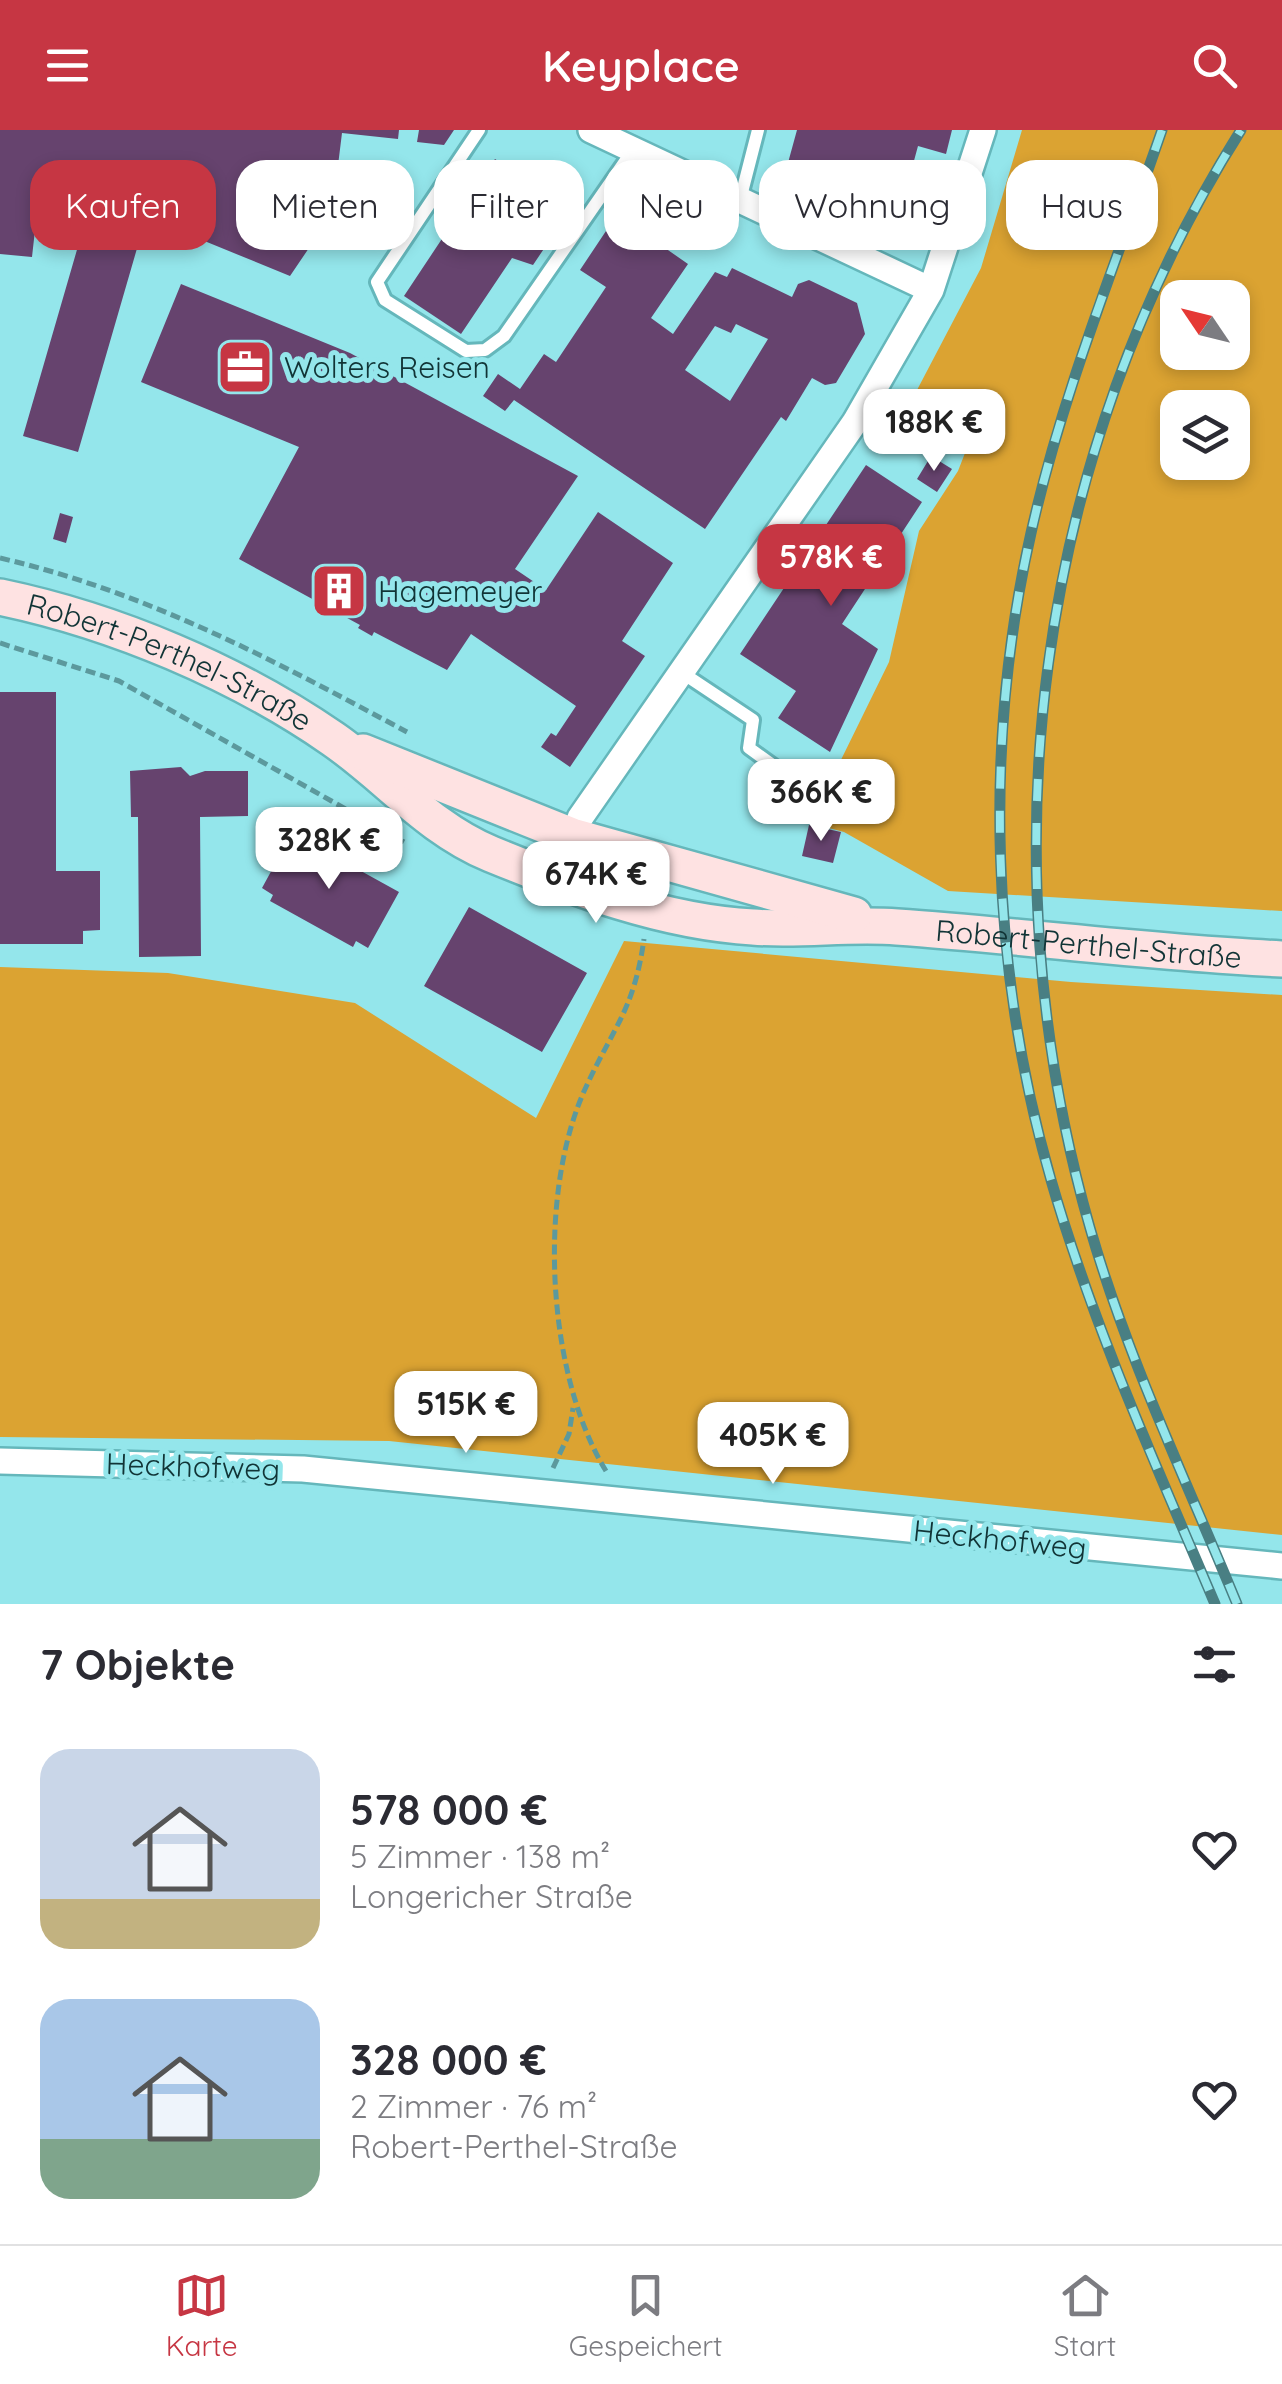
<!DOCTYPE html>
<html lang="de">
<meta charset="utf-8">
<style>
:root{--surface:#fff;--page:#f2f2f3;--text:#2b2b33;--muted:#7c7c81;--line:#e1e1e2;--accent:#c63643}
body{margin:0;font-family:Quicksand,sans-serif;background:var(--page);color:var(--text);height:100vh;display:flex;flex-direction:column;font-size:38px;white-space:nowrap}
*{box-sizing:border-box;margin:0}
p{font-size:32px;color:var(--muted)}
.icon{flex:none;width:55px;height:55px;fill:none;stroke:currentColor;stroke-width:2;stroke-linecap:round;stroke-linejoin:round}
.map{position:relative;height:1474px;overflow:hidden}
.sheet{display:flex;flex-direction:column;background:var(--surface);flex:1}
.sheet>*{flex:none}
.guide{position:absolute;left:30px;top:30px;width:1222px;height:90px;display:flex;gap:20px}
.needle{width:65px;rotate:305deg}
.controls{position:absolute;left:1160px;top:150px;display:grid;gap:20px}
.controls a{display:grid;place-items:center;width:90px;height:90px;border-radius:20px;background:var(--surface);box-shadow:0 5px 15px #0003;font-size:50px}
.price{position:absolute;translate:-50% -85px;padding:0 22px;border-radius:20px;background:#fff;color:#222;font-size:32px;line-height:65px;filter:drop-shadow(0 2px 5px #0008)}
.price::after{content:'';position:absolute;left:50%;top:60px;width:30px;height:22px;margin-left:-15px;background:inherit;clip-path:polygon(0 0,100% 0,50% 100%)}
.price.selected{background:var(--accent);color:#fff}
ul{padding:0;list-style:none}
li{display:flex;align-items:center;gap:30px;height:250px;padding:0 40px}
li span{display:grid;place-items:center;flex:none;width:280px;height:200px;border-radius:30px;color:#555}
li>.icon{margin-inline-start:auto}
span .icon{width:120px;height:120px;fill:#fffc;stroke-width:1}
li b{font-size:42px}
h2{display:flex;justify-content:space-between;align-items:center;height:120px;padding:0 40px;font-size:42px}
.tag{padding:0 35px;border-radius:30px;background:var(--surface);box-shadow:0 5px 15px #0003;font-size:35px;line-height:90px}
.tag.selected{background:var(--accent);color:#fff}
header{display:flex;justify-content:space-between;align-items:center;height:130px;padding:0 40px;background:var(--accent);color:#fff;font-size:45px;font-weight:600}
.menu{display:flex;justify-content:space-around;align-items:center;height:140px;border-top:2px solid var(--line);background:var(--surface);font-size:28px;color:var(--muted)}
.menu a{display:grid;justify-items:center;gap:5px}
.menu .selected{color:var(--accent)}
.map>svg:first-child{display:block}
.green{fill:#dba332;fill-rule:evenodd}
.building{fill:#66436e;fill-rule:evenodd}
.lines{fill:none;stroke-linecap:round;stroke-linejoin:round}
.lane-casing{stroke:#65b7bb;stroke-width:18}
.street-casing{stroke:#65b7bb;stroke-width:30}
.secondary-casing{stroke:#65b7bb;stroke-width:40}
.path{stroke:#5c999d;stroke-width:5;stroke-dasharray:10 5;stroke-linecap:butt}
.lane{stroke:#fff;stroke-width:12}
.street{stroke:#fff;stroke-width:25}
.secondary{stroke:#fee2e2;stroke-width:35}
.rail-casing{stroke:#497f83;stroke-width:11}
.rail{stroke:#94e6eb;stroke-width:8;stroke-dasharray:22;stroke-linecap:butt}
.labels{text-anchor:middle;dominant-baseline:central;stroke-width:10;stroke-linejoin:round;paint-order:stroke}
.poi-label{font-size:30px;fill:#113436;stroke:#94e6eb;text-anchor:start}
.street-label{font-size:30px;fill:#113436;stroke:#94e6eb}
</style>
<header><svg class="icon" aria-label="menu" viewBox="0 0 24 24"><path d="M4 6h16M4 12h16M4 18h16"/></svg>Keyplace<svg class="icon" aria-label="search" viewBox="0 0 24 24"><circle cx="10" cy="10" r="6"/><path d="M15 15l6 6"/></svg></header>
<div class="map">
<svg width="1282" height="1474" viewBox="0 0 1282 1474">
<rect width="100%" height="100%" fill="#94e6eb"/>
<path class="green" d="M1022 0H1282V781L948 761 844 702 810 693 889 532 919 401 958 341 965 323 906 281 981 138ZM1178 168H1232V222H1178ZM1178 278H1232V332H1178Z
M624 811 1071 852 1282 865V1405L389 1311 0 1307V837L168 843 355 873 536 988Z"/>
<path class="building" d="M0 0H399L398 9 342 3 332 84 290 146 158 92 156 106 38 73 32 127 0 124Z
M419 0H454L444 15 417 12Z
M797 0H952L946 24 918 16 900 82 783 51Z
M495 29 521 46 527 37 535 42 540 38 543 47 573 67 574 74 533 135 512 128 461 204 404 166Z
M623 87 633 94 632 105 650 118 655 111 688 134 651 188 673 204 715 142 727 147 732 138 792 167 798 154 809 150 857 173 865 204 836 253 825 255 812 248 786 291 781 287 705 399 514 270 505 281 483 266 498 244 520 259 544 224 556 232 606 157 580 140 612 92ZM736 194 768 209 730 271 685 240 715 196 731 203Z
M83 99 138 115 78 322 23 306Z
M181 154 350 223 578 346 515 439 546 460 598 382 673 433 622 511 645 526 570 637 541 617 551 603 556 606 576 576 471 504 447 540 374 502 372 506 358 498 360 495 239 429 299 317 141 252Z
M893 274 923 293 912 310 883 291Z
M931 326 952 339 937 362 917 349Z
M866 335 922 372 842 494 878 519 830 622 778 588 796 561 740 524Z
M60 383 73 387 66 413 53 409Z
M0 562H56V741H100V800L83 801V814H0Z
M181 637 190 646 205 641H248V686L200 687 201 826 139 827 138 687H131L130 641Z
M809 695 841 702 833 733 802 726Z
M292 703 329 724 346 726 361 741 399 762 368 818 356 811 353 817 270 771 273 765 262 758Z
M469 777 587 843 542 922 424 856Z"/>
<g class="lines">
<g class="lane-casing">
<path id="lane" d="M479 0 377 152 385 170 466 221 485 220 504 206 633 20
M740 70 758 0
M681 542 753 590 749 618 810 662"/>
</g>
<g class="street-casing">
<path id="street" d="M591 0 931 160
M558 748 580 688 855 292 931 160 983 0
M0 1331 303 1339 1282 1436"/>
</g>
<g class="secondary-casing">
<g id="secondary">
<path id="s1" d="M0 467C115 491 236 542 333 609 388 647 428 698 491 724 574 758 663 792 753 797 801 801 849 793 897 797 1026 806 1153 823 1282 829"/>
<path d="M363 622 572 706 854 785"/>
</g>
</g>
<path class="path" d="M0 428C147 462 275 531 407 602
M0 513 119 551 404 712
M553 1338 569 1304 573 1278
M606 1341C546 1243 537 1062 586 957 614 896 634 880 644 809"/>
<use href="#lane" class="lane"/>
<use href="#street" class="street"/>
<use href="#secondary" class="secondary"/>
<g class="rail-casing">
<path id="rail" d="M1162 0C1116 133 1062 264 1031 403 983 615 991 841 1051 1050 1093 1196 1156 1335 1215 1474
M1237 1474C1186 1350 1127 1227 1090 1098 984 729 1035 326 1241 0"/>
</g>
<use href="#rail" class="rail"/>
</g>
<defs>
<g id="office-square" transform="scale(2.875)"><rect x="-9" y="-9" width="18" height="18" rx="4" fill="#c63643" stroke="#94e6eb"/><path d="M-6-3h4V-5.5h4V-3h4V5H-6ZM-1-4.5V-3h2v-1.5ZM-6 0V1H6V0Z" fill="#fff"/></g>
<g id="building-square" transform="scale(2.875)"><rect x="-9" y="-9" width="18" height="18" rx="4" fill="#c63643" stroke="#94e6eb"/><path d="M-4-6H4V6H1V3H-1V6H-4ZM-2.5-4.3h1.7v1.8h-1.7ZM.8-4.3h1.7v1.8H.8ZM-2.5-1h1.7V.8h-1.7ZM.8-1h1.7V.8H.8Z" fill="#fff"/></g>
</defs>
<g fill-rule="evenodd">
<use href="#office-square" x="245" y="237"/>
<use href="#building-square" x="339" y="461"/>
</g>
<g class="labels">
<g class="poi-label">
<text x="284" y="237">Wolters Reisen</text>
<text x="378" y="461">Hagemeyer</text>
</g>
<g class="street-label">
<text stroke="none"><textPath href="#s1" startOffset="182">Robert-Perthel-Straße</textPath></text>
<text stroke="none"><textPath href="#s1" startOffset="1170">Robert-Perthel-Straße</textPath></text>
<text transform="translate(193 1336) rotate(2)">Heckhofweg</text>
<text transform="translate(1000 1409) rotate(6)">Heckhofweg</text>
</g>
</g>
</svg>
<div class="controls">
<a><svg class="needle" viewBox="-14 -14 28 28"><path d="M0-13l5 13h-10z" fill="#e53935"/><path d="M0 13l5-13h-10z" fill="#7c7c81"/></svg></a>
<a><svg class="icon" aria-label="layers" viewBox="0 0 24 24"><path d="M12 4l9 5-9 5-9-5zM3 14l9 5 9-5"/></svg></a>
</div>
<b class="price" style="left:934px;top:344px">188K €</b>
<b class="price selected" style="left:831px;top:479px">578K €</b>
<b class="price" style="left:821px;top:714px">366K €</b>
<b class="price" style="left:329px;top:762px">328K €</b>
<b class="price" style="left:596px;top:796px">674K €</b>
<b class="price" style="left:466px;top:1326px">515K €</b>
<b class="price" style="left:773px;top:1357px">405K €</b>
<div class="guide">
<a class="tag selected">Kaufen</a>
<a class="tag">Mieten</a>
<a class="tag">Filter</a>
<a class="tag">Neu</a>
<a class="tag">Wohnung</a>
<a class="tag">Haus</a>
</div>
</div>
<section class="sheet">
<h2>7 Objekte<svg class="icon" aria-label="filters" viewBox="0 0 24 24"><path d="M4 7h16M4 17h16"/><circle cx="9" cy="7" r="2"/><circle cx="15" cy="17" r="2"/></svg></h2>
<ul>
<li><span style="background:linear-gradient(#c9d6e8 75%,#c2b280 0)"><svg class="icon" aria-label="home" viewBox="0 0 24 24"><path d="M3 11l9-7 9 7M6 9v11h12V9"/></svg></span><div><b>578 000 €</b><p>5 Zimmer · 138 m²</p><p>Longericher Straße</p></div><svg class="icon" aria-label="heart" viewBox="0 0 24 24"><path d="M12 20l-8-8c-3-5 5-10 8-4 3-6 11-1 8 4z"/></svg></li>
<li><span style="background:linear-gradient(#a9c7e8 70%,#7fa58c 0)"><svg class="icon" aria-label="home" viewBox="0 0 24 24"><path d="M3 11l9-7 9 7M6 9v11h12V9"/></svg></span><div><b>328 000 €</b><p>2 Zimmer · 76 m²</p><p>Robert-Perthel-Straße</p></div><svg class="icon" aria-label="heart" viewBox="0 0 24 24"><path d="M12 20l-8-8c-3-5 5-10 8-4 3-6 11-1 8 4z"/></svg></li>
</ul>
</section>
<nav class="menu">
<a class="selected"><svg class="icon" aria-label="map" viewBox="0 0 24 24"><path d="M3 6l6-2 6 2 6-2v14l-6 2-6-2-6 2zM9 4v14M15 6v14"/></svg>Karte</a>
<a><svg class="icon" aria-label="saved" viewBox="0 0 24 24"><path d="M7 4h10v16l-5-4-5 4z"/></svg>Gespeichert</a>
<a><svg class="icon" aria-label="home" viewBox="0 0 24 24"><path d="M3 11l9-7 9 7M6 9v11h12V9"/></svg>Start</a>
</nav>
